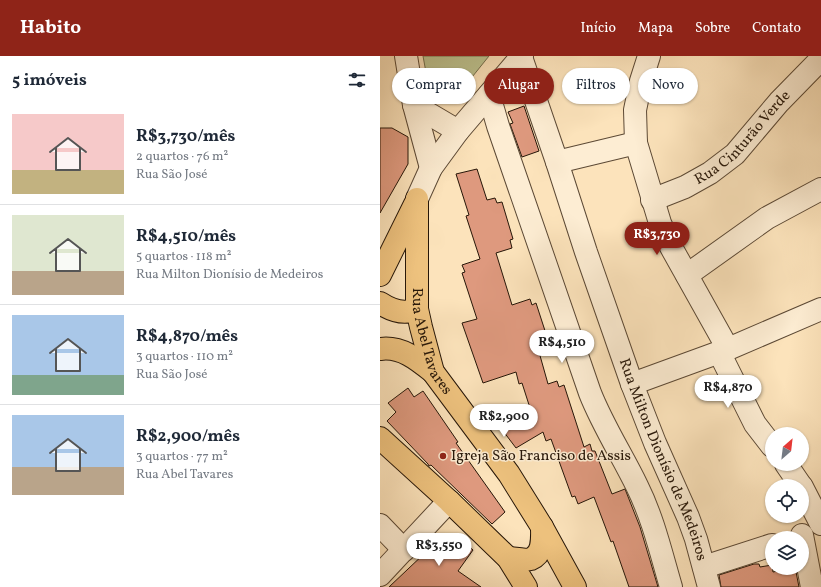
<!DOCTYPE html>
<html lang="pt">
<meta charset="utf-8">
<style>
:root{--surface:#fff;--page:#f2f2f3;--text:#1f2937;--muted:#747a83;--line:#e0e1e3;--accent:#8f2418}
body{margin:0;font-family:Vollkorn,serif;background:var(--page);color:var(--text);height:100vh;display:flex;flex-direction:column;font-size:15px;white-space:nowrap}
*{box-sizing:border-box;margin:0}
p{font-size:13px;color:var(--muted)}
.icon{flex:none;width:22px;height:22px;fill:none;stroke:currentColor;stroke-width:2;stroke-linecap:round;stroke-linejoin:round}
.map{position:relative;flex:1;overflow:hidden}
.details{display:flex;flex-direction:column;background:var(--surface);width:380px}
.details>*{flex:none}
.banner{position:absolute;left:12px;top:12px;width:369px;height:36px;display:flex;gap:8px}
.needle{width:26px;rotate:28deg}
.controls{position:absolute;left:385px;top:371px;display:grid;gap:8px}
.controls a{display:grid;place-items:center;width:44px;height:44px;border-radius:50%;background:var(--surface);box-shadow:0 1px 3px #0004;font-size:20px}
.price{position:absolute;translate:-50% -34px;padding:0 9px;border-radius:14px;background:#fff;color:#222;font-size:13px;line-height:26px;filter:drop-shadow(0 1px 2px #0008)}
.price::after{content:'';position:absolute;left:50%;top:24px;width:12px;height:9px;margin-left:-6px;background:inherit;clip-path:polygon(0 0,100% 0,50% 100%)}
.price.on{background:var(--accent);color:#fff}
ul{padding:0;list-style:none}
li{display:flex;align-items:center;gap:12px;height:100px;padding:0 12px}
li+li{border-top:1px solid var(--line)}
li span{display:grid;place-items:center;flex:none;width:112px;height:80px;border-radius:0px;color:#555}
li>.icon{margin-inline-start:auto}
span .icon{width:48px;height:48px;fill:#fffc;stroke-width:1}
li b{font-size:17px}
h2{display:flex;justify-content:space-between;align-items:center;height:48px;padding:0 12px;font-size:17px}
.tag{padding:0 14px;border-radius:18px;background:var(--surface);box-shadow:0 1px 3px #0004;font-size:14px;line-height:36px}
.tag.on{background:var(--accent);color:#fff}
header{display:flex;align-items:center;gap:24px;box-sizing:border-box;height:56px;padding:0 20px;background:var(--accent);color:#fff}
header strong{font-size:19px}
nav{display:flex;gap:22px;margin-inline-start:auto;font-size:14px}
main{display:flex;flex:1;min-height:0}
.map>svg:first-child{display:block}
.green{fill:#bec491;stroke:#726d4c}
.building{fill:#de997e;stroke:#261608}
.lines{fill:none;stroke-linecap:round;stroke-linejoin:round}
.minor-casing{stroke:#5c4935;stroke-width:24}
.major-casing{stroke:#261608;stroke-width:24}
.minor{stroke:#fdedd3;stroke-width:22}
.major{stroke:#eec27e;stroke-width:22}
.poi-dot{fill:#8f2418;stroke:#fdedd3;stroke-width:1.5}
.labels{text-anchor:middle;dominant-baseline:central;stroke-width:3;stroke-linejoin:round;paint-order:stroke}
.street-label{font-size:15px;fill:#261608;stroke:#fdedd3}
.poi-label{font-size:15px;fill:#261608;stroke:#fdedd3;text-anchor:start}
</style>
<header>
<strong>Habito</strong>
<nav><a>Início</a><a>Mapa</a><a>Sobre</a><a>Contato</a></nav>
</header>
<main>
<section class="details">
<h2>5 imóveis<svg class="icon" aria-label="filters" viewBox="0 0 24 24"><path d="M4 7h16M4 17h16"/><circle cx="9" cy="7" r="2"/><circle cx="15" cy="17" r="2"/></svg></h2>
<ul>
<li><span style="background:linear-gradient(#f6c9c9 70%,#c2b280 0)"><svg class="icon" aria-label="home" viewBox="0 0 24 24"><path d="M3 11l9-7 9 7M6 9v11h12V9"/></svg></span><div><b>R$3,730/mês</b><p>2 quartos · 76 m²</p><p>Rua São José</p></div></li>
<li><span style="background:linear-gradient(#dfe7d0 70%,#b9a48a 0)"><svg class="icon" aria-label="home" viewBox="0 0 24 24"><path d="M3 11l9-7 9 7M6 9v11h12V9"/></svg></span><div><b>R$4,510/mês</b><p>5 quartos · 118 m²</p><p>Rua Milton Dionísio de Medeiros</p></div></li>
<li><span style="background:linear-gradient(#a9c7e8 75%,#7fa58c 0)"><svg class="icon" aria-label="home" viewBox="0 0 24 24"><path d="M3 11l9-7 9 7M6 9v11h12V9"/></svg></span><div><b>R$4,870/mês</b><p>3 quartos · 110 m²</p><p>Rua São José</p></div></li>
<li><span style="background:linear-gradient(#a9c7e8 65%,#b9a48a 0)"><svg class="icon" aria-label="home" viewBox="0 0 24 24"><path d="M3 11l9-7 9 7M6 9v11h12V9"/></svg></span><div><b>R$2,900/mês</b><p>3 quartos · 77 m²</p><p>Rua Abel Tavares</p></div></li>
</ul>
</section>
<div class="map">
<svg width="441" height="531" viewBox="0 0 441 531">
<rect width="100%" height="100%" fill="#fce3bb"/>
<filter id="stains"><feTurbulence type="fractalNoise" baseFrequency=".005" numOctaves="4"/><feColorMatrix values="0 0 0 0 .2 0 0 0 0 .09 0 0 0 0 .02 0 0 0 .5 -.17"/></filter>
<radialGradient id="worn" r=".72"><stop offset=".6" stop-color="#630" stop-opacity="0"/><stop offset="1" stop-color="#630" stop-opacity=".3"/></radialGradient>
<path class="green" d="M43 0H109L72 46 51 44Z"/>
<path class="building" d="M144 50 159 95 142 101 130 68 133 67 128 56Z
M0 72H12L28 81V108L0 157Z
M97 113 107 144 115 142 117 147 122 146 133 183 130 184 132 192 116 197 132 249 150 243 152 249 156 247 168 284 165 286 167 294 159 296 168 328 177 325 179 331 184 329 204 391 210 388 212 395H215L232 438 245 433 260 471 278 531H249L233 485 231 486 214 441 198 448 195 440 192 441 171 383 166 385 163 376 136 392 117 367 150 352 142 327 139 328 136 316 103 327 82 267 97 263 82 217 85 216 82 209 100 203 86 160 89 159 76 118Z
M28 332 34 341 43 335 78 386 76 387 125 456 112 468 51 409 49 410 48 408 7 365 16 356 8 347Z
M65 478 73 485 78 480 93 494 78 515 101 531H9Z
M374 508H379L380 511 392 509 393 516 406 513V518L416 516 419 531H341L339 519Z"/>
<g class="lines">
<g class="minor-casing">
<g id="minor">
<path d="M26 0 34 49 51 112"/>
<path d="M269 0 261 25 255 54 256 87 280 167 291 191 348 293"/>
<path id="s1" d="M141 1 177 106 206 196 252 328 275 387 308 461 316 483 329 531"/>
<path d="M109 39 118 70 210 337C223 370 242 399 257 430 273 462 281 497 291 531"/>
<path d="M34 49 78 75"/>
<path d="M177 106 256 87"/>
<path d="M37 143 51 112 78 75 142 0"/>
<path id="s2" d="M272 144 305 131 330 117 355 98 399 46 441 3"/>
<path d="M307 219 387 162 441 133"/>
<path d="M339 296 375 368 392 390"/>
<path d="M252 328 348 293 441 253"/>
<path d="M406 408 421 430"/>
<path d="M422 431 441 468"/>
<path d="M0 469 24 494"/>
<path d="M422 479 432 531"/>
<path d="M324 511 392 489"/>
<path d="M0 519 69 445"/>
</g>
</g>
<g class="major-casing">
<g id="major">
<path id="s3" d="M37 143V253L41 271 53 316 129 418 162 471 195 531"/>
<path d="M0 219 35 148"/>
<path d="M0 247C12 255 24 259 37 253"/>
<path d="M0 293C21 290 37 303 53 316"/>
<path d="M0 382 69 445 128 502 146 531"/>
<path d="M128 502C134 502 144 505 151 503 164 498 162 481 162 471"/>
</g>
</g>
<use href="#minor" class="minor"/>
<use href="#major" class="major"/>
</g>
<circle class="poi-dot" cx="63" cy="400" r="4"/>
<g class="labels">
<g class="street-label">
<text stroke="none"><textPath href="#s2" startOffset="112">Rua Cinturão Verde</textPath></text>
<text stroke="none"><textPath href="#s3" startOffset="145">Rua Abel Tavares</textPath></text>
<text stroke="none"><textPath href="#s1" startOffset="427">Rua Milton Dionísio de Medeiros</textPath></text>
</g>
<g class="poi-label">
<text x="71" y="400">Igreja São Franciso de Assis</text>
</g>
</g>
<rect width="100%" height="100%" filter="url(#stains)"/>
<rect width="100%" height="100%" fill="url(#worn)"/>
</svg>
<div class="controls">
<a><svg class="needle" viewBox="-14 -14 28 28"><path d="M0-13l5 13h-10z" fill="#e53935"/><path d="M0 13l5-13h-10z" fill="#747a83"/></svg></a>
<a><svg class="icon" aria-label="locate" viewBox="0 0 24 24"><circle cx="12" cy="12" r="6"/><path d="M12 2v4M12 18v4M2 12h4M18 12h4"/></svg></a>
<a><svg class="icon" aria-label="layers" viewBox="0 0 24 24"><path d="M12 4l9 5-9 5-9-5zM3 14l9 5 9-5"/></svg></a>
</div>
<b class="price on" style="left:277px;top:200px">R$3,730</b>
<b class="price" style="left:182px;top:308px">R$4,510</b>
<b class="price" style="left:348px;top:353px">R$4,870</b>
<b class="price" style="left:124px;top:382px">R$2,900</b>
<b class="price" style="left:59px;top:511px">R$3,550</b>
<div class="banner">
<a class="tag">Comprar</a>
<a class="tag on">Alugar</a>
<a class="tag">Filtros</a>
<a class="tag">Novo</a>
</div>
</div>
</main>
